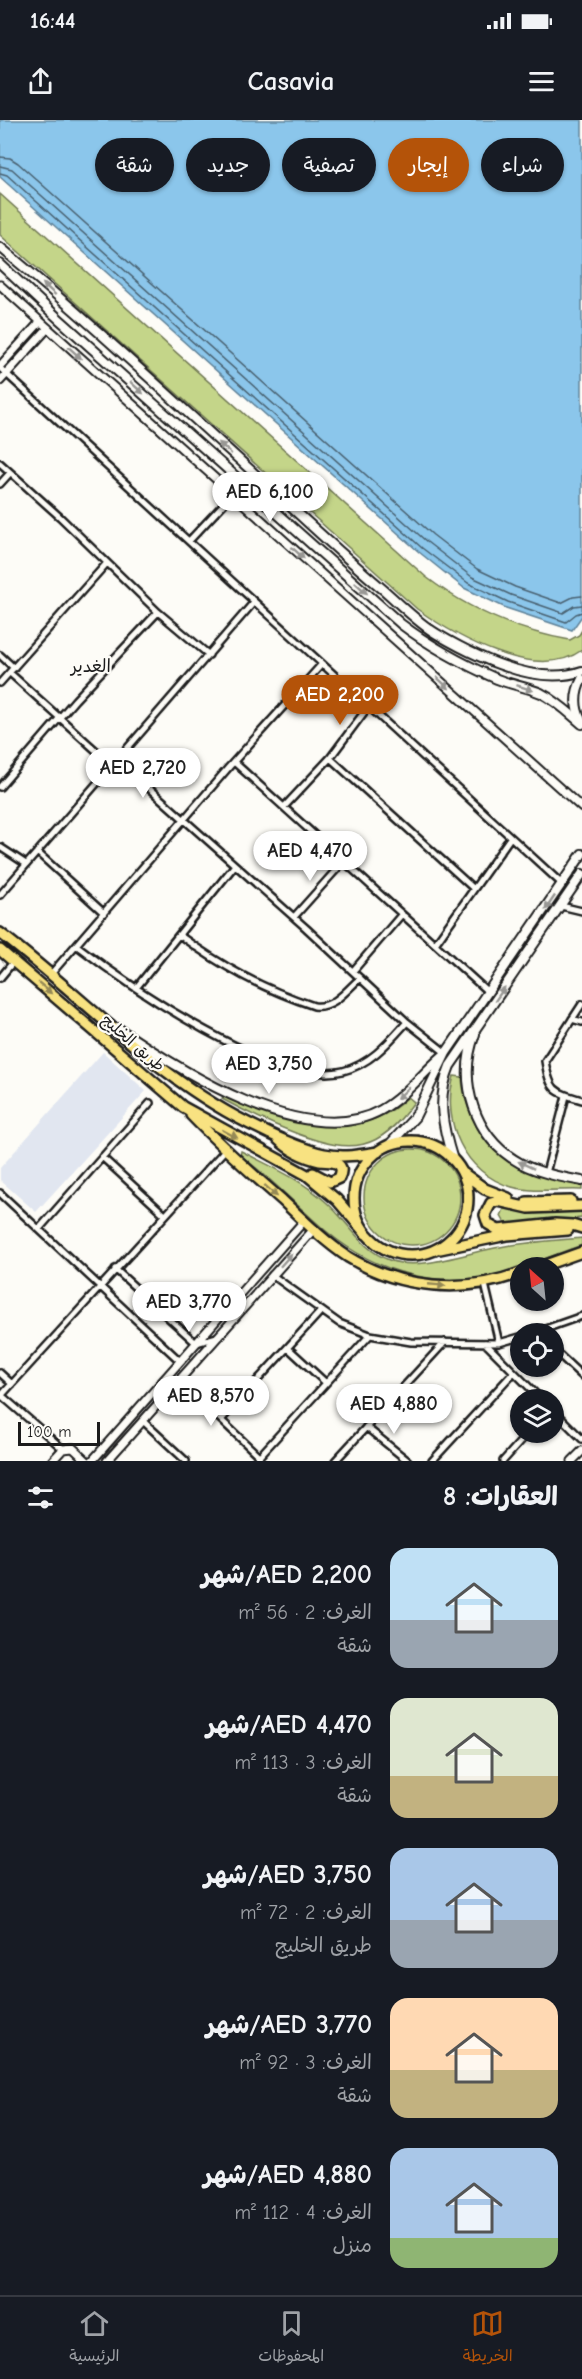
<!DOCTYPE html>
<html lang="ar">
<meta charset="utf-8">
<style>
:root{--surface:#171b24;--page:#242831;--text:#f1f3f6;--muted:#9ea1a6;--line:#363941;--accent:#b45309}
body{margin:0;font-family:"Comic Neue","Playpen Sans Arabic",sans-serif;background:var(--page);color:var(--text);direction:rtl;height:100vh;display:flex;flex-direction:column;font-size:22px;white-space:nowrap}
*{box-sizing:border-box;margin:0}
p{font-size:20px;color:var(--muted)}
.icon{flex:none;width:33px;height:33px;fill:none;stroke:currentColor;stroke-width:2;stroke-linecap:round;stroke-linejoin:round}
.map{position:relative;height:1341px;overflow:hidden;direction:ltr}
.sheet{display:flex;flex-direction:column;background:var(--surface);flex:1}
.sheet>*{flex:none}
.banner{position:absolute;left:18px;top:18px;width:546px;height:54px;direction:rtl;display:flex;gap:12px}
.needle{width:39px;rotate:333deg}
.fabs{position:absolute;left:510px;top:1137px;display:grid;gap:12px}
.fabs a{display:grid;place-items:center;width:54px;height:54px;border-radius:50%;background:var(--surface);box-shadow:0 2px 4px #0004;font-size:30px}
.scale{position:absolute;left:18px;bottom:15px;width:82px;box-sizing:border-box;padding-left:6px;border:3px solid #1c1c1c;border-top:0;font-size:16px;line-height:21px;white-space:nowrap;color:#1c1c1c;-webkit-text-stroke:4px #fdfcf7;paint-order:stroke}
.price{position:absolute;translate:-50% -51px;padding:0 14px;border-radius:21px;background:#fff;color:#222;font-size:20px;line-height:39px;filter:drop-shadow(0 2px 3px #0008)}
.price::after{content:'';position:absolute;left:50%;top:36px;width:18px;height:14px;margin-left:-9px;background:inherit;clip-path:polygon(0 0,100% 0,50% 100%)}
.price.current{background:var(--accent);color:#fff}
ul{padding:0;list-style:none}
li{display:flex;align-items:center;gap:18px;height:150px;padding:0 24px}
li span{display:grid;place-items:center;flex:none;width:168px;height:120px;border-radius:18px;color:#555}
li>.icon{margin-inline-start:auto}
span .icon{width:72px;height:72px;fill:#fffc;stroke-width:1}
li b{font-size:26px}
h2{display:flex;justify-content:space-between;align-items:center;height:72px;padding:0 24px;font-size:26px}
.pill{padding:0 21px;border-radius:27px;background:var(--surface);box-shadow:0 2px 4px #0004;font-size:21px;line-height:54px}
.pill.current{background:var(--accent);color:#fff}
.status{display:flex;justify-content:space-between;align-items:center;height:42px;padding:0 30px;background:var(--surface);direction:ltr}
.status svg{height:16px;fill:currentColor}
header{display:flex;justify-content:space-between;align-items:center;height:78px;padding:0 24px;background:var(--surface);font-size:27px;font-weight:700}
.menu{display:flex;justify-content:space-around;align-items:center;height:84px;border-top:2px solid var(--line);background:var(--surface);font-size:16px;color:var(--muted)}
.menu a{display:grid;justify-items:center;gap:3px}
.menu .current{color:var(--accent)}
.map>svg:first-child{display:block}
.built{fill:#e1e6f0}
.green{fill:#c4d589;stroke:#707852;stroke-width:1.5}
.water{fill:#8bc6eb;stroke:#5f8298;stroke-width:1.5}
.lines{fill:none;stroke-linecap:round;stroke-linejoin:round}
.shore{stroke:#48606f;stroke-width:1.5}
.minor-casing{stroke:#1c1c1c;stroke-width:10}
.tertiary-casing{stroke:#1c1c1c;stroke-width:11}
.secondary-casing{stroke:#1c1c1c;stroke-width:12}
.primary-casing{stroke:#1c1c1c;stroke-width:14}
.minor{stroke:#fdfcf7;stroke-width:5}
.tertiary{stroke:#fdfcf7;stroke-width:7}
.secondary{stroke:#fdfcf7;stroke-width:8}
.primary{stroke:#f8e281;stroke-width:9}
.oneway{fill:#989794}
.oneway2{fill:#958954}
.labels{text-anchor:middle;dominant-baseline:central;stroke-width:4.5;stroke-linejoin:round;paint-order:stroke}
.street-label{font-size:16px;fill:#1c1c1c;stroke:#fdfcf7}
.neighbourhood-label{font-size:18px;fill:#1c1c1c;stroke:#fdfcf7}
</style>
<div class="status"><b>16:44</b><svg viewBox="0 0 49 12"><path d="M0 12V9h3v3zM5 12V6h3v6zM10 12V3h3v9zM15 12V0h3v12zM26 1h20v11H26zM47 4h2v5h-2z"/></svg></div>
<header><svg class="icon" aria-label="menu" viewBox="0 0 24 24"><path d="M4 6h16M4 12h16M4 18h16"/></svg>Casavia<svg class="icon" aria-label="share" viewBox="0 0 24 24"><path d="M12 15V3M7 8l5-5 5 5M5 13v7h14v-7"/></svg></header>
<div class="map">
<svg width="582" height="1341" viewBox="0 0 582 1341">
<rect width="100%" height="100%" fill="#fdfcf7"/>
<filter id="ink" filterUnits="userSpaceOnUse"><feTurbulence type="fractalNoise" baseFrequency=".0167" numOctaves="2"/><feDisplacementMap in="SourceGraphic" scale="12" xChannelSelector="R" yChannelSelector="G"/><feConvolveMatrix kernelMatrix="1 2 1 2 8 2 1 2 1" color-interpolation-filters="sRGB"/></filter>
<g filter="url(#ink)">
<path class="built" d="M103 932 146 971 36 1092 0 1060V1048Z"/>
<path class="green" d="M0 74 426 457C468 489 518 511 570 520L579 515 582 510V530C537 563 455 516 417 489L0 115Z
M454 956 462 957C464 996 489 1032 524 1049 542 1058 563 1061 582 1065V1070C559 1069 534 1073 512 1067 464 1054 441 1001 454 956Z
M223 975C280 998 357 1029 408 977L414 982C379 1032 352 1034 298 1014 271 1004 246 992 222 979Z
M364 1077a48 48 0 1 1 96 0a48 48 0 1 1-96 0Z
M241 1031C270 1046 301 1059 326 1082 348 1101 361 1130 389 1140 419 1152 468 1132 500 1127 527 1122 555 1120 582 1118V1125C558 1133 534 1144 509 1151 442 1171 379 1155 326 1111 297 1086 271 1058 240 1035Z
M508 1087 525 1091 582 1090V1098L506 1105 501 1096 504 1089Z"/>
<path class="water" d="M0 0H582V496L572 510 506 488 464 468 419 432 0 57Z"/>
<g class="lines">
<path class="shore" d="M0 37 10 38 18 43 433 415 477 449 515 467 561 483 573 477 582 476
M0 46 12 49 427 422 472 457 511 475 563 493 574 486 582 485
M0 53 7 55 422 428 468 463 508 482 566 502 576 494 582 492"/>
<g class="minor-casing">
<path id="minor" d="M0 248 562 764
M0 343 60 397 158 492 209 535
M0 364 10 353
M189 421 233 374
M0 535 14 548
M10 553 112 645
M0 563 107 443
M330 638 368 587
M117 640 306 808 407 902 446 933
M234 642 488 872
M0 667 75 580 158 492
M284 687 330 638 474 769
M0 727 26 744
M37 732 104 793
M0 775 254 482
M561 786 582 791
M294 797 344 741
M179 815C223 847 261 868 314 886 333 889 347 870 360 858
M435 824 510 718
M76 825C129 866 276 968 343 951 371 944 389 922 407 902
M353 851 402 794
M51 854 229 647 322 544
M0 858 14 841
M136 868 235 745
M582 884 545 941C550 971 554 972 582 980
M572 899 582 902
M102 1037 164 1094
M546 1053 566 976
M0 1073 180 1241
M39 1109 150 983
M115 1149 196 1223 217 1217
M272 1155 339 1203 370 1215 411 1222 499 1223 520 1217
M485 1164 499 1223
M531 1214 582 1196
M485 1223 542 1280
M288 1228 326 1263
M554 1230 582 1256
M0 1253 12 1264
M179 1260 259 1336
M1 1275 63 1329
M0 1277 225 1030
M554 1291 582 1319
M221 1300 321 1191
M143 1301 186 1341
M366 1307 408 1341
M255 1341 370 1215
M335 1341 445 1222
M432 1341 514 1252
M503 1341 529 1312"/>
</g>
<g class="tertiary-casing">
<path id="tertiary" d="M0 165 582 688
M0 246 40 202
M0 261 48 208
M52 1341 63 1329 73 1328 87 1341
M92 1341 304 1101
M107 1341 314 1109
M572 1341 582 1331"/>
</g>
<g class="secondary-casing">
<path id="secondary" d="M0 127C96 207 188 293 280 377 315 409 349 441 385 471 402 486 418 503 437 514 476 537 537 567 582 551
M0 144 59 199 401 504C431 527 463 544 497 559 512 565 527 567 541 573 557 581 569 593 582 604
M581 600C574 586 575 572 582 559
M118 908C179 950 306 1032 381 990 406 976 424 951 446 933
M475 914C457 961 474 1018 520 1043 539 1053 561 1057 582 1061
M389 1025 415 997 446 933 582 734
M453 1040C443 1008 436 979 450 946L582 754"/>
</g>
<g class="primary-casing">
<path id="primary" d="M0 813C88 880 159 962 260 1009 280 1019 302 1029 324 1034 342 1038 361 1035 378 1032
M0 830 183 987 307 1055 337 1080 366 1114
M191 995C220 1025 251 1053 282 1080 303 1100 324 1121 348 1137 400 1169 464 1174 520 1153
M278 1019C290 1031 303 1037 320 1041 326 1042 335 1041 339 1045 343 1049 341 1054 339 1058L330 1062 313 1053
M354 1078a57 57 0 1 1 114 0a57 57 0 1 1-114 0Z
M463 1053 485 1069 508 1078
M527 1082 571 1081
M582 1086 529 1088 498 1081 491 1083 485 1095 488 1104 498 1110 555 1104 572 1105 582 1108
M440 1129 507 1115 568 1110
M537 1148 582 1132"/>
</g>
<use href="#minor" class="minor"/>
<use href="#tertiary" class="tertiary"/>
<use href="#secondary" class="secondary"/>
<use href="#primary" class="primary"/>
</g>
<defs><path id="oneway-solid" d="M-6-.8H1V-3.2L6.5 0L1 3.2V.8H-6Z" transform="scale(1.5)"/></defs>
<g class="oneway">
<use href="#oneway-solid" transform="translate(49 169) rotate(-138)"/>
<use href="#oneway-solid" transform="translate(75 233) rotate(42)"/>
<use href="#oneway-solid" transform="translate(137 268) rotate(42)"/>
<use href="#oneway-solid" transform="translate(225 328) rotate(-138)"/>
<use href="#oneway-solid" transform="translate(298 433) rotate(42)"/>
<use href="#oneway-solid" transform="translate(361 468) rotate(42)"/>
<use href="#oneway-solid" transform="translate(443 563) rotate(42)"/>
<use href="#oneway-solid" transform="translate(525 568) rotate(18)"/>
<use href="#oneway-solid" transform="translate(550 783) rotate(124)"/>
<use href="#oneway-solid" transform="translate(500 874) rotate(-55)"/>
<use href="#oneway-solid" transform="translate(403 973) rotate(137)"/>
<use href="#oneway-solid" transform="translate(526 1045) rotate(-155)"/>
<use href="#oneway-solid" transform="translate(286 1140) rotate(-48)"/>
</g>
<g class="oneway2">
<use href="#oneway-solid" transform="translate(45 868) rotate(41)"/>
<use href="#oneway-solid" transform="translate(230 1014) rotate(28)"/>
<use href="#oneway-solid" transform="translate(271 1071) rotate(42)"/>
<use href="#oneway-solid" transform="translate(437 1165) rotate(5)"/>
</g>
</g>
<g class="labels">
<g class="street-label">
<text transform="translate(133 923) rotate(41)">طريق الخليج</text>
</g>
<g class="neighbourhood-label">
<text x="91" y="546">الغدير</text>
</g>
</g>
</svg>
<div class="fabs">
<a><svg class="needle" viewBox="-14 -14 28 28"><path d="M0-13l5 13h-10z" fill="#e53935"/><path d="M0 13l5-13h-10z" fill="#9ea1a6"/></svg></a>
<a><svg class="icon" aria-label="locate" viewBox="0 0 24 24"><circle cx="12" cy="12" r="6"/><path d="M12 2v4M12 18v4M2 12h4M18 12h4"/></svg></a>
<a><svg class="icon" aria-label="layers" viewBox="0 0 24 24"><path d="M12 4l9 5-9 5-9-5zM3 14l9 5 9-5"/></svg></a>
</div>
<div class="scale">100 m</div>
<b class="price" style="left:270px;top:403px">AED 6,100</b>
<b class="price current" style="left:340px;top:606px">AED 2,200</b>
<b class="price" style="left:143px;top:679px">AED 2,720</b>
<b class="price" style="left:310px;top:762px">AED 4,470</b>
<b class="price" style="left:269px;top:975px">AED 3,750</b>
<b class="price" style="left:189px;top:1213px">AED 3,770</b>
<b class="price" style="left:211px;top:1307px">AED 8,570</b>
<b class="price" style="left:394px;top:1315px">AED 4,880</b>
<div class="banner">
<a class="pill">شراء</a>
<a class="pill current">إيجار</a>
<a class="pill">تصفية</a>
<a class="pill">جديد</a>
<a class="pill">شقة</a>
</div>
</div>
<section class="sheet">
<h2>العقارات: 8<svg class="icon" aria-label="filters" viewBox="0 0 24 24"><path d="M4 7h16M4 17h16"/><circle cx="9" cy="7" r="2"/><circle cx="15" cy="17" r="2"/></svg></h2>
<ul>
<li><span style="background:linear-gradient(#bfe0f5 60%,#9aa5b1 0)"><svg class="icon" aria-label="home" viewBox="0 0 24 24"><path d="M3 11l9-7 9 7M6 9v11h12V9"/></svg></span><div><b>AED 2,200/شهر</b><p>الغرف: 2 · 56 m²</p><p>شقة</p></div></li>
<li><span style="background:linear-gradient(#dfe7d0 65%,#c2b280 0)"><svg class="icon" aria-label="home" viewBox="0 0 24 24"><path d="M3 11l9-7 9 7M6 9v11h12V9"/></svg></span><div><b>AED 4,470/شهر</b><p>الغرف: 3 · 113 m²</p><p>شقة</p></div></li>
<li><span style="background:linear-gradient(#a9c7e8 60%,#9aa5b1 0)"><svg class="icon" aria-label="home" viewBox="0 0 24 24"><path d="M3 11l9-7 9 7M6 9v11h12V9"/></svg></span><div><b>AED 3,750/شهر</b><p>الغرف: 2 · 72 m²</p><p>طريق الخليج</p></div></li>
<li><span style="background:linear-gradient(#ffd9b3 60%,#c2b280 0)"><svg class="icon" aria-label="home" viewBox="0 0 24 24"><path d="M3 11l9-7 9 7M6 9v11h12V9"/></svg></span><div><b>AED 3,770/شهر</b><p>الغرف: 3 · 92 m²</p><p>شقة</p></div></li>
<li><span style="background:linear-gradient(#a9c7e8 75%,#8fb573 0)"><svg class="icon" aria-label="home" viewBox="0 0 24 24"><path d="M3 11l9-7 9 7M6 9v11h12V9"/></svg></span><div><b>AED 4,880/شهر</b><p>الغرف: 4 · 112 m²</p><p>منزل</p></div></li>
</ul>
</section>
<nav class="menu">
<a class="current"><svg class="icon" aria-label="map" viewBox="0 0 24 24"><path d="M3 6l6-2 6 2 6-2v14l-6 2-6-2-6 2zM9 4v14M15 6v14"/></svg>الخريطة</a>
<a><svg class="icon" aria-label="saved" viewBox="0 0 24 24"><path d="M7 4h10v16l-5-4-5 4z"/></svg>المحفوظات</a>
<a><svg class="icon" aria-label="home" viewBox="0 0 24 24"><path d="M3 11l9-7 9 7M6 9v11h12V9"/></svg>الرئيسية</a>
</nav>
